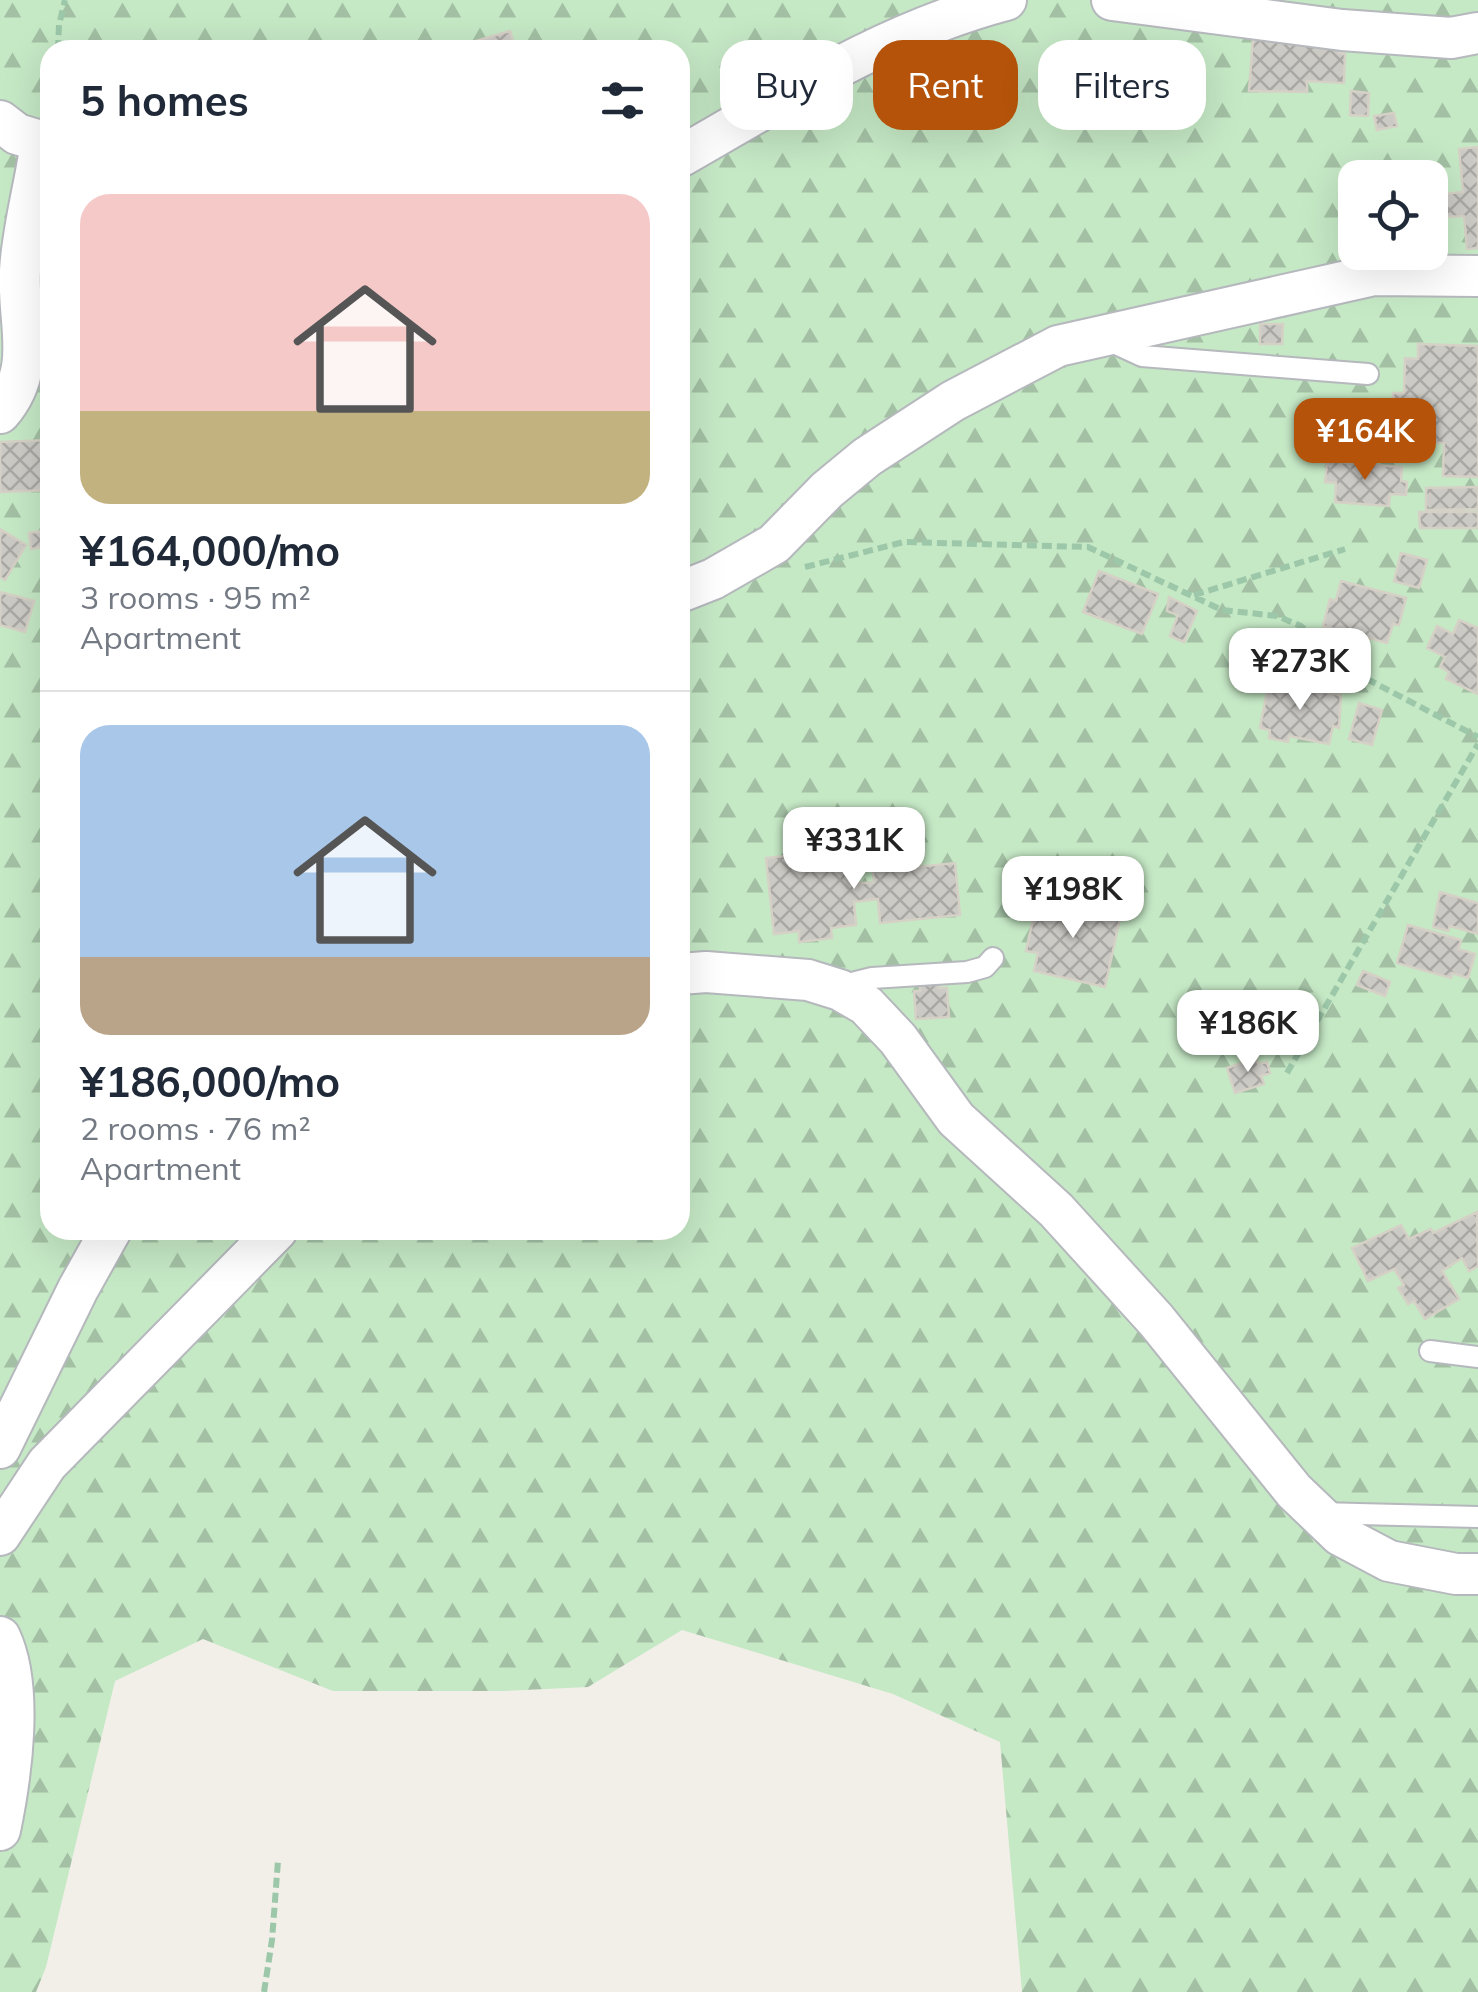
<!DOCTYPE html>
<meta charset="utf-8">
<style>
:root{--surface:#fff;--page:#f6f6f7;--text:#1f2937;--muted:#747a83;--line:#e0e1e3;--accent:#b45309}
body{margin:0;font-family:Mulish,sans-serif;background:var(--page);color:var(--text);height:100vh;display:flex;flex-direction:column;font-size:38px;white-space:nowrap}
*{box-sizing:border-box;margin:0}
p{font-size:32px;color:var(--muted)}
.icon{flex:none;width:55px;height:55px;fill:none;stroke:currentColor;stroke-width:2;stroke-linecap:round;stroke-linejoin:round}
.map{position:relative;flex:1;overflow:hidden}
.drawer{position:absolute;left:40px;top:40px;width:650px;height:1200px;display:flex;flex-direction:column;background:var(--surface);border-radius:30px;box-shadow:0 10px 40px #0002}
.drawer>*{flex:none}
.guide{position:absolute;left:720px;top:40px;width:608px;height:90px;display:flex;gap:20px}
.fabs{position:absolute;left:1338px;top:160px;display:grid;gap:20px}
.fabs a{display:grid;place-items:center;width:110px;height:110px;border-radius:20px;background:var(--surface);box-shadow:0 10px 40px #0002;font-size:50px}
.price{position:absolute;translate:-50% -85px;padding:0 22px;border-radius:20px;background:#fff;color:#222;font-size:32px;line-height:65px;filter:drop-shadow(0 2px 5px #0008)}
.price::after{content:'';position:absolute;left:50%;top:60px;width:30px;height:22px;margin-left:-15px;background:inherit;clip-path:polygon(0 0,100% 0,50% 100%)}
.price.on{background:var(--accent);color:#fff}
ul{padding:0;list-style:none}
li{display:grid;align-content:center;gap:20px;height:530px;padding:0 40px}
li+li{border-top:2px solid var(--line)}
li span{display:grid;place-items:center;height:310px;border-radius:30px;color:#555}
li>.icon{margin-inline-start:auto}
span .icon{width:180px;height:180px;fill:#fffc;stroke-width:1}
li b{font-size:42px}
h2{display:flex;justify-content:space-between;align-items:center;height:120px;padding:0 40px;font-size:42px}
.tag{padding:0 35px;border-radius:30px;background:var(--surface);box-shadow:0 10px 40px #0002;font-size:35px;line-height:90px}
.tag.on{background:var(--accent);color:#fff}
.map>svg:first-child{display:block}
.forest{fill:url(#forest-firs);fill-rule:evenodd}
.building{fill:url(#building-cross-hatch);stroke:#d6d1c6;stroke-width:2.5}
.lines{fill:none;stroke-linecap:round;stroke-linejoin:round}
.lane-casing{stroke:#b5b8bc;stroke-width:24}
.street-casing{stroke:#b5b8bc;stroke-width:44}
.path{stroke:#9cc7a9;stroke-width:6;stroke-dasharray:10 5;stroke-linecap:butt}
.lane{stroke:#fff;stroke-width:20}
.street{stroke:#fff;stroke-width:40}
</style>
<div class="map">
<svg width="1478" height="1992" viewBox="0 0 1478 1992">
<defs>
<pattern id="forest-firs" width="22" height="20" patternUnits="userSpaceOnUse" patternTransform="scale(2.5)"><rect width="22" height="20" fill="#c5e8c5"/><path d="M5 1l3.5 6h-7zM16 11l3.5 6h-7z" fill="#a3c0a4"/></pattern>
<pattern id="building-cross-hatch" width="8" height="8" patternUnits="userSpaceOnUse" patternTransform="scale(2.5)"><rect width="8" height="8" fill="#cccac5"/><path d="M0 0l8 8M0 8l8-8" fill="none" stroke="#a9a8a4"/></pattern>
</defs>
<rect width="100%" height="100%" fill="#f1efe8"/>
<path class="forest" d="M0 0H1478V1992H1022L1000 1742 893 1694 682 1630 588 1687 505 1691H333L203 1639 115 1681 46 1967 36 1992H0ZM50 50H680V1230H50ZM1355 178H1430V252H1355Z"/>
<path class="building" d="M510 31 516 50H445Z
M1253 38 1341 41 1340 53 1345 54 1344 83 1307 81V92L1249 91Z
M1351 91 1369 93 1368 116 1350 115Z
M1394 113 1397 126 1377 130 1374 116Z
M1478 147V248L1467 249 1464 216 1445 217 1443 194 1463 192 1459 149Z
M1260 324H1283L1282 344H1260Z
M1418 344 1478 346V477L1443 476 1444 443 1392 441 1393 393H1404L1405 358 1418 359Z
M50 363V405L34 370Z
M50 440V490L0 492V442Z
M1327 461 1402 467 1401 481 1407 482 1406 495 1390 494 1389 506 1335 502 1336 483 1325 482Z
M1478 487V509L1426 510V488Z
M1419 512H1478V528H1420Z
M0 529 26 545 5 580 0 577Z
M50 530V546L31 549 29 533Z
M1401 553 1427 560 1419 588 1394 581Z
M1099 571 1158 594 1142 634 1083 612Z
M1341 581 1406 598 1399 625 1393 624 1387 643 1323 626 1330 599 1336 601Z
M0 592 34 601 25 632 0 625Z
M1169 597 1197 611 1184 642 1170 636 1178 615 1167 611Z
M1459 620 1478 628V694L1446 679 1449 672 1440 667 1445 657 1427 648 1437 626 1453 634Z
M1269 681 1341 695 1339 728 1333 726 1329 744 1289 736 1288 742 1269 738 1270 730 1260 728Z
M1359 703 1382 710 1372 745 1349 739Z
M848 849 852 884 874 882 872 861 905 857 906 868 955 863 960 915 880 923 878 899 854 902 856 925 831 928 832 938 799 942V931L774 934 766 858Z
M1440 892 1478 903V934L1450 926 1448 931 1433 927Z
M1038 896 1121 914 1105 987 1034 971 1038 953 1026 951Z
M1408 925 1461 940 1459 949 1475 954 1468 978 1452 973 1451 978 1397 963Z
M1363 971 1390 982 1385 996 1357 985Z
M939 984V988H947L949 1017 916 1019 914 991H920V985Z
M1256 1058 1258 1064 1267 1062 1270 1073 1261 1076 1264 1084 1235 1093 1227 1068Z
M1477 1212 1478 1266 1469 1271 1462 1258 1442 1271 1459 1299 1425 1319 1414 1301 1408 1304 1398 1288 1404 1285 1394 1269 1368 1281 1352 1248 1401 1225 1409 1239 1431 1229 1433 1233Z"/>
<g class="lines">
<g class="lane-casing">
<path id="lane" d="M1105 339 1142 356 1368 374
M840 986 872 978 967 972 985 967 993 958
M1430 1351 1478 1357
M1319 1513 1478 1517"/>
</g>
<g class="street-casing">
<path id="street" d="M1112 0 1342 30 1451 38 1478 33
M0 121 17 134 50 144
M680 157C787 96 885 32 1006 0
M0 413C39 368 17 324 20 271 22 233 33 193 39 155L47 144
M680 592 713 579 774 544 827 490 867 457 953 401 1058 346 1374 275 1478 276
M680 974 706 972 808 980 840 990 866 1005 898 1039 956 1119 1056 1210 1156 1320 1294 1491 1340 1535 1389 1561 1456 1574H1478
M0 1448 78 1289 111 1230
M0 1535 47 1464 277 1230
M0 1637C24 1687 11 1777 0 1830"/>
</g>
<path class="path" d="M58 50 59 25 65 0
M805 567 904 542 1088 547 1222 610 1277 616 1301 626 1367 679 1478 737
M1194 595 1345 549
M1287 1073 1478 744
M264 1992 272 1940 278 1861"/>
<use href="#lane" class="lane"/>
<use href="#street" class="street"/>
</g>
</svg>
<div class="fabs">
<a><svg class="icon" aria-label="locate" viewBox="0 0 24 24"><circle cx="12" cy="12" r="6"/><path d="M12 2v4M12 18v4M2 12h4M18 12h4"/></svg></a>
</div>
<b class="price on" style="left:1365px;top:483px">¥164K</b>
<b class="price" style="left:1300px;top:713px">¥273K</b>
<b class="price" style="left:854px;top:892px">¥331K</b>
<b class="price" style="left:1073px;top:941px">¥198K</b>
<b class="price" style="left:1248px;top:1075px">¥186K</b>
<div class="guide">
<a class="tag">Buy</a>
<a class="tag on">Rent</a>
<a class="tag">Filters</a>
</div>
<section class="drawer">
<h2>5 homes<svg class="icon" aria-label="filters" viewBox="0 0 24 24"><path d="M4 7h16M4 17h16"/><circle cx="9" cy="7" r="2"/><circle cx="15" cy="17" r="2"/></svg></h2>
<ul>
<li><span style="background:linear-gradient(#f6c9c9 70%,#c2b280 0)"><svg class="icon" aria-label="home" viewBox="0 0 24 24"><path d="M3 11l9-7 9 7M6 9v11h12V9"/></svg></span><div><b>¥164,000/mo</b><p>3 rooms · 95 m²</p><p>Apartment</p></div></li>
<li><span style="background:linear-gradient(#a9c7e8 75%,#b9a48a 0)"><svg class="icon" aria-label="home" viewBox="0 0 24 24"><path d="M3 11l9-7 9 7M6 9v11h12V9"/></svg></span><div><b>¥186,000/mo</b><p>2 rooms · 76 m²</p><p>Apartment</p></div></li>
</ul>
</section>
</div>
